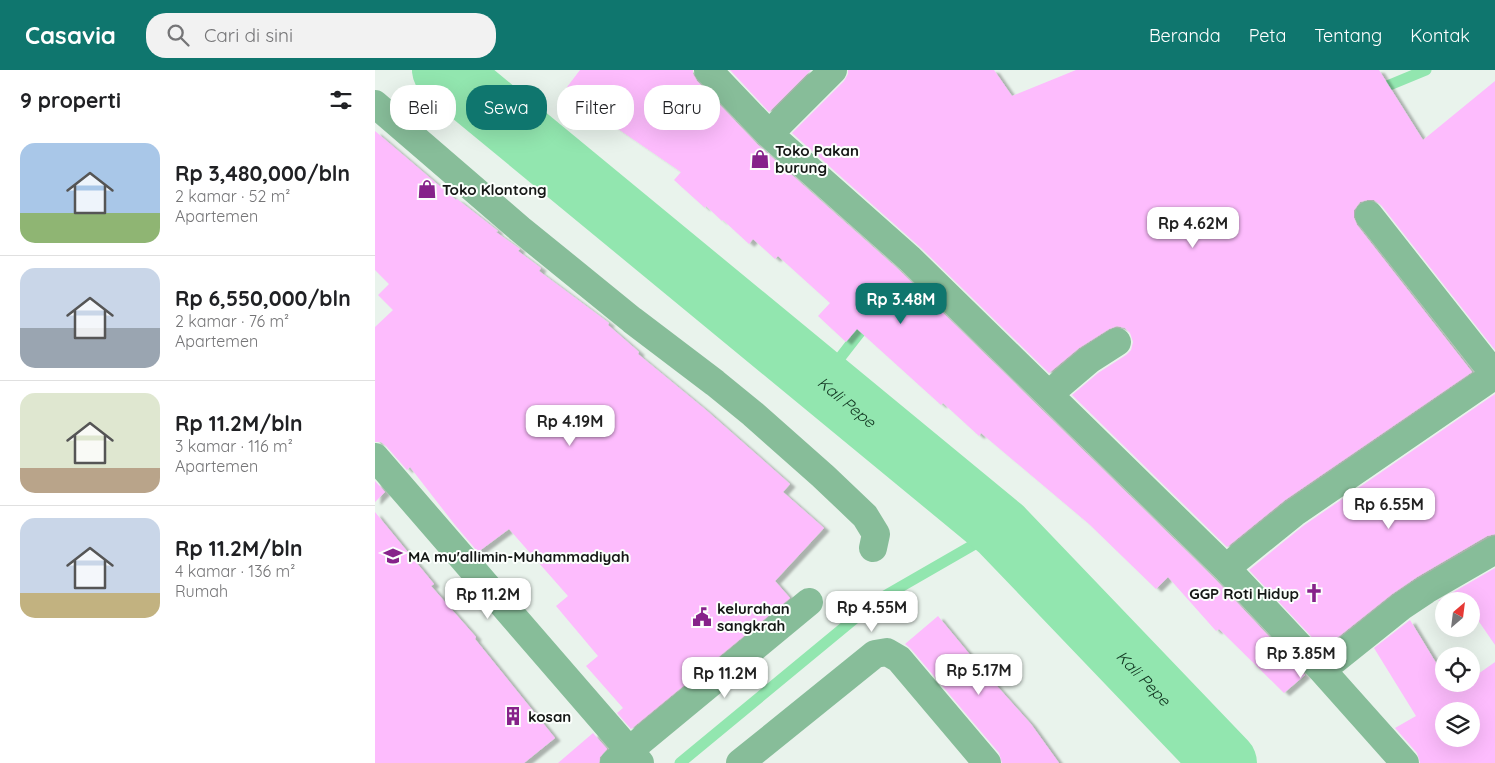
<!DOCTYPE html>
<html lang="id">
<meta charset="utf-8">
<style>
:root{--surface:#fff;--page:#f2f2f2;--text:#202124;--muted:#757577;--line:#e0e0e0;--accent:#0f766e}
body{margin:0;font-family:Quicksand,sans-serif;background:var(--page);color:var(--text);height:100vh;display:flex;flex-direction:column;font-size:19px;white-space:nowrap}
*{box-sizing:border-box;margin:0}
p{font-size:16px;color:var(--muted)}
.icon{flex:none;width:28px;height:28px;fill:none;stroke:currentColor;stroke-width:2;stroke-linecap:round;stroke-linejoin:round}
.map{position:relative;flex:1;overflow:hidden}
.details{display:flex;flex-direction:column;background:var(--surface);width:375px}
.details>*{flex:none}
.guide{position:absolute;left:15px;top:15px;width:475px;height:45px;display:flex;gap:10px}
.needle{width:32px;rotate:28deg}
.fabs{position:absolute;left:1060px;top:522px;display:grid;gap:10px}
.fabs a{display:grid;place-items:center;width:45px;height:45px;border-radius:50%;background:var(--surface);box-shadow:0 5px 20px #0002;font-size:25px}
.price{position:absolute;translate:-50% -42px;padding:0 11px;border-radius:10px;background:#fff;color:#222;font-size:16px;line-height:32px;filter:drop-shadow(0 1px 2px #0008)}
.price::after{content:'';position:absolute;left:50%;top:30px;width:15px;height:11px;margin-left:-8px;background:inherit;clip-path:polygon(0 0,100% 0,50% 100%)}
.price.on{background:var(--accent);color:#fff}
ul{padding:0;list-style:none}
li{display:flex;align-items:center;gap:15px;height:125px;padding:0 20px}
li+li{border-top:1px solid var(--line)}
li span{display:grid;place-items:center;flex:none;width:140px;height:100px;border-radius:15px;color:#555}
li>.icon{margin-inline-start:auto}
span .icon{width:60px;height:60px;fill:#fffc;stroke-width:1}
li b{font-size:21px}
h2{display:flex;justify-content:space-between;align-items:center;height:60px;padding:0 20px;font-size:21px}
.pill{padding:0 18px;border-radius:20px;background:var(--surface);box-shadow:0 5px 20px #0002;font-size:18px;line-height:45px}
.pill.on{background:var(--accent);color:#fff}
header{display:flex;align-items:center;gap:30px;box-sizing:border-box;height:70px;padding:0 25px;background:var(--accent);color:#fff}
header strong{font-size:24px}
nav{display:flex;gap:28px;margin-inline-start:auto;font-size:18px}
.search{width:350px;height:45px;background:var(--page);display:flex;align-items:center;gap:12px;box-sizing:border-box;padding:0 18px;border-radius:20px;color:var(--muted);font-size:19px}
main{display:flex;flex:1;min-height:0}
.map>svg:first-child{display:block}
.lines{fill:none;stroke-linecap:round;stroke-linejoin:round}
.stream{stroke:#92e6af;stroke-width:11}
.river{stroke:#92e6af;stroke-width:64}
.building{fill:#fdbcfd;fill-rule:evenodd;filter:url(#shadow)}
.minor{stroke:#87bd99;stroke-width:28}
.labels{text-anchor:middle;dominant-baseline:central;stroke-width:4;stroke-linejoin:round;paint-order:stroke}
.poi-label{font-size:15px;font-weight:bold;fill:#141715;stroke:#fbfffc;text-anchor:start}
.water-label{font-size:16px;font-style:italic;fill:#113520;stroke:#fbfffc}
</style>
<header>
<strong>Casavia</strong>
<div class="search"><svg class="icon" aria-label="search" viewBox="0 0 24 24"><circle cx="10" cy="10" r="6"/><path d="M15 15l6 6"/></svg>Cari di sini</div>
<nav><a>Beranda</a><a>Peta</a><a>Tentang</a><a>Kontak</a></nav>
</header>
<main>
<section class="details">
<h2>9 properti<svg class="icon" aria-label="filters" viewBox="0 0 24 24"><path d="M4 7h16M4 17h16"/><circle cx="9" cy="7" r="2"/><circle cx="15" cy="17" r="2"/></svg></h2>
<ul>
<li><span style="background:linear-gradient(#a9c7e8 70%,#8fb573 0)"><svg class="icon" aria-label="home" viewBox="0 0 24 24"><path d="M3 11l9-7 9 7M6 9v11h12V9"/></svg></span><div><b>Rp 3,480,000/bln</b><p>2 kamar · 52 m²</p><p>Apartemen</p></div></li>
<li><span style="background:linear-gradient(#c9d6e8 60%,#9aa5b1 0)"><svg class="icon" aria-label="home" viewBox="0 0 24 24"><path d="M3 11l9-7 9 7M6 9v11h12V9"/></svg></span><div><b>Rp 6,550,000/bln</b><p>2 kamar · 76 m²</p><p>Apartemen</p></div></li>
<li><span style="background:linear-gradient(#dfe7d0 75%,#b9a48a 0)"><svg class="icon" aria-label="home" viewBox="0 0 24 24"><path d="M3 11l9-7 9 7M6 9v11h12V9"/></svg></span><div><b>Rp 11.2M/bln</b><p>3 kamar · 116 m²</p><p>Apartemen</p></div></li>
<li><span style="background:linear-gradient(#c9d6e8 75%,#c2b280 0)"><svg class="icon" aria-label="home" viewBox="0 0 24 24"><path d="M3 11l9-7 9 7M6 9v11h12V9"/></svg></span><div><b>Rp 11.2M/bln</b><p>4 kamar · 136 m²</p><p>Rumah</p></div></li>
</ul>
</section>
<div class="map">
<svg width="1120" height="693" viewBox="0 0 1120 693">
<defs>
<filter id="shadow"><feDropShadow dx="5.5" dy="3" stdDeviation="1" flood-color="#0004"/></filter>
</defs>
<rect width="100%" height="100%" fill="#e9f3ec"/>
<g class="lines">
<path class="stream" d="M1000 21 1051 0
M447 311 489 257 496 251
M305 693 501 531 626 459"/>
<path class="river" id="s1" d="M69 0 626 459 850 693"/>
</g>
<path class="building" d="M205 0H318V4L322 11 383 75 524 200 840 509 930 605 909 623 844 559 841 561 793 507 781 519 714 454 606 363 604 366 568 333 566 335 482 259 471 272 443 246 455 233 403 186 400 189 378 169 374 174 348 150 347 151 331 136 330 138 299 110 306 102 230 50 232 47 192 17Z
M355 0H436L394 42Z
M473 0H619L637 26 701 0H1004L1048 70 1120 11V280L1006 135 999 130H992L985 132 979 140V148L982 155 1097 302 910 430 852 477 697 325 723 303 751 285 756 280 758 272 755 263 750 258 742 256 734 259 704 278 674 303 546 178 417 63 469 11 473 4Z
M0 61 81 130 82 129 123 161 121 162 145 179 143 181 166 198 164 201 234 253 233 255 264 282 263 284 331 340 415 414 408 422 449 458 400 511 415 528 256 659 242 643 248 638 211 596 223 586 181 536 193 526 134 459 103 482 80 455 35 397 32 400 11 376 6 372H0V257L18 240 3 225 14 214 0 200Z
M1120 324V464L1112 466 1042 507 1017 524 948 579 874 500 928 456Z
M0 411 10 422 0 432Z
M0 442 59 514 56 516 101 567 100 569 180 668 149 693H0Z
M1120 498V575L1096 540V531H1063Z
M563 546 606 598 656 654 684 693H627L624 683 536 579 530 574Z
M1035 550 1069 606V614H1074L1078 622 1089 614H1096V609L1120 592V693H1045L1042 683 1020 658 1041 646 999 578ZM1069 641H1096V669H1069Z
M218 663 232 679 225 687 224 693H183Z"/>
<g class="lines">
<path class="minor" d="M333 0 394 64 535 189 851 498 947 600 1030 693
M0 34 145 159 257 250 340 313 378 344 448 406 490 446 501 464 498 478
M394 64 458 0
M994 145 1120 305
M674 324 714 290 742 272
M0 387 265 693
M851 498 919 443 1120 305
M947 600 1027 536 1051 520 1120 480
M239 693 434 532
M365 693 500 584 512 582 524 589 612 693"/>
</g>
<defs>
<g id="shop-bare" transform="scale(1.5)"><path d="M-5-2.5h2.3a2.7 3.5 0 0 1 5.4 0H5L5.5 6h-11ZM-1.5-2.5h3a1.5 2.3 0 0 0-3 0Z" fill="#86228a" stroke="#fbfffc" stroke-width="2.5" paint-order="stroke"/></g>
<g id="school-bare" transform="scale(1.5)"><path d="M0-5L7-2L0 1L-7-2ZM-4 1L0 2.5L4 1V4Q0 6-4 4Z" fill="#86228a" stroke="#fbfffc" stroke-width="2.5" paint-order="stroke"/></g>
<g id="church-bare" transform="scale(1.5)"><path d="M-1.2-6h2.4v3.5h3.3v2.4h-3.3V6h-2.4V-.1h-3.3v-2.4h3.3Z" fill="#86228a" stroke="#fbfffc" stroke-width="2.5" paint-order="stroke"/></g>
<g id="civic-bare" transform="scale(1.5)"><path d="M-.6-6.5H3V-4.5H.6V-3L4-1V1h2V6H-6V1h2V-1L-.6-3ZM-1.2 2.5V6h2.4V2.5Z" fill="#86228a" stroke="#fbfffc" stroke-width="2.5" paint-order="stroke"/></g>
<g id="building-bare" transform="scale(1.5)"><path d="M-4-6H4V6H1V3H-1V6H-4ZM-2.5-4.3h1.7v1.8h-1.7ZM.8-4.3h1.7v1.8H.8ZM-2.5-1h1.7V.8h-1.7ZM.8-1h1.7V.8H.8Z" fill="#86228a" stroke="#fbfffc" stroke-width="2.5" paint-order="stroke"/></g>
</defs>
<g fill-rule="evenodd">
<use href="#shop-bare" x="385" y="89"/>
<use href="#shop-bare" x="52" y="119"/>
<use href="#school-bare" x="18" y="486"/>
<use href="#church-bare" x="939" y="523"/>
<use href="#civic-bare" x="327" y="547"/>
<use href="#building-bare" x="138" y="646"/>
</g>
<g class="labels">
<g class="poi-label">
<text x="400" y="80">Toko Pakan<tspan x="400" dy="17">burung</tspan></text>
<text x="67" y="119">Toko Klontong</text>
<text x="33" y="486">MA mu'allimin-Muhammadiyah</text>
<text x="924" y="523" text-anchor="end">GGP Roti Hidup</text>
<text x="342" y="538">kelurahan<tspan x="342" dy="17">sangkrah</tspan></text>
<text x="153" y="646">kosan</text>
</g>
<g class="water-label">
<text stroke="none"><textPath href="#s1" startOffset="522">Kali Pepe</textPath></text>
<text stroke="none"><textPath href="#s1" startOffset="928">Kali Pepe</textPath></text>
</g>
</g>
</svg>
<div class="fabs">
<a><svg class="needle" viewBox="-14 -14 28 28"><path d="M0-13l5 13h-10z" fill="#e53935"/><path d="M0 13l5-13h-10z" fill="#757577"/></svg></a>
<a><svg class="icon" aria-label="locate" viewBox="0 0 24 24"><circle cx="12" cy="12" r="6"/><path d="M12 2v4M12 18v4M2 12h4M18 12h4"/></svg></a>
<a><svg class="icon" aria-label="layers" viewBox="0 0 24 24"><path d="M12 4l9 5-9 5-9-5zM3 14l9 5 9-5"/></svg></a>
</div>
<b class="price" style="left:818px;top:179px">Rp 4.62M</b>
<b class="price on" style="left:526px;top:255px">Rp 3.48M</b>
<b class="price" style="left:195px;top:377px">Rp 4.19M</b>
<b class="price" style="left:1014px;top:460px">Rp 6.55M</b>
<b class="price" style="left:113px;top:550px">Rp 11.2M</b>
<b class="price" style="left:497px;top:563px">Rp 4.55M</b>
<b class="price" style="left:926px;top:609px">Rp 3.85M</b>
<b class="price" style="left:604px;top:626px">Rp 5.17M</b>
<b class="price" style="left:350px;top:629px">Rp 11.2M</b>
<div class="guide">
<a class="pill">Beli</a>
<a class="pill on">Sewa</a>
<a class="pill">Filter</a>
<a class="pill">Baru</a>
</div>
</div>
</main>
